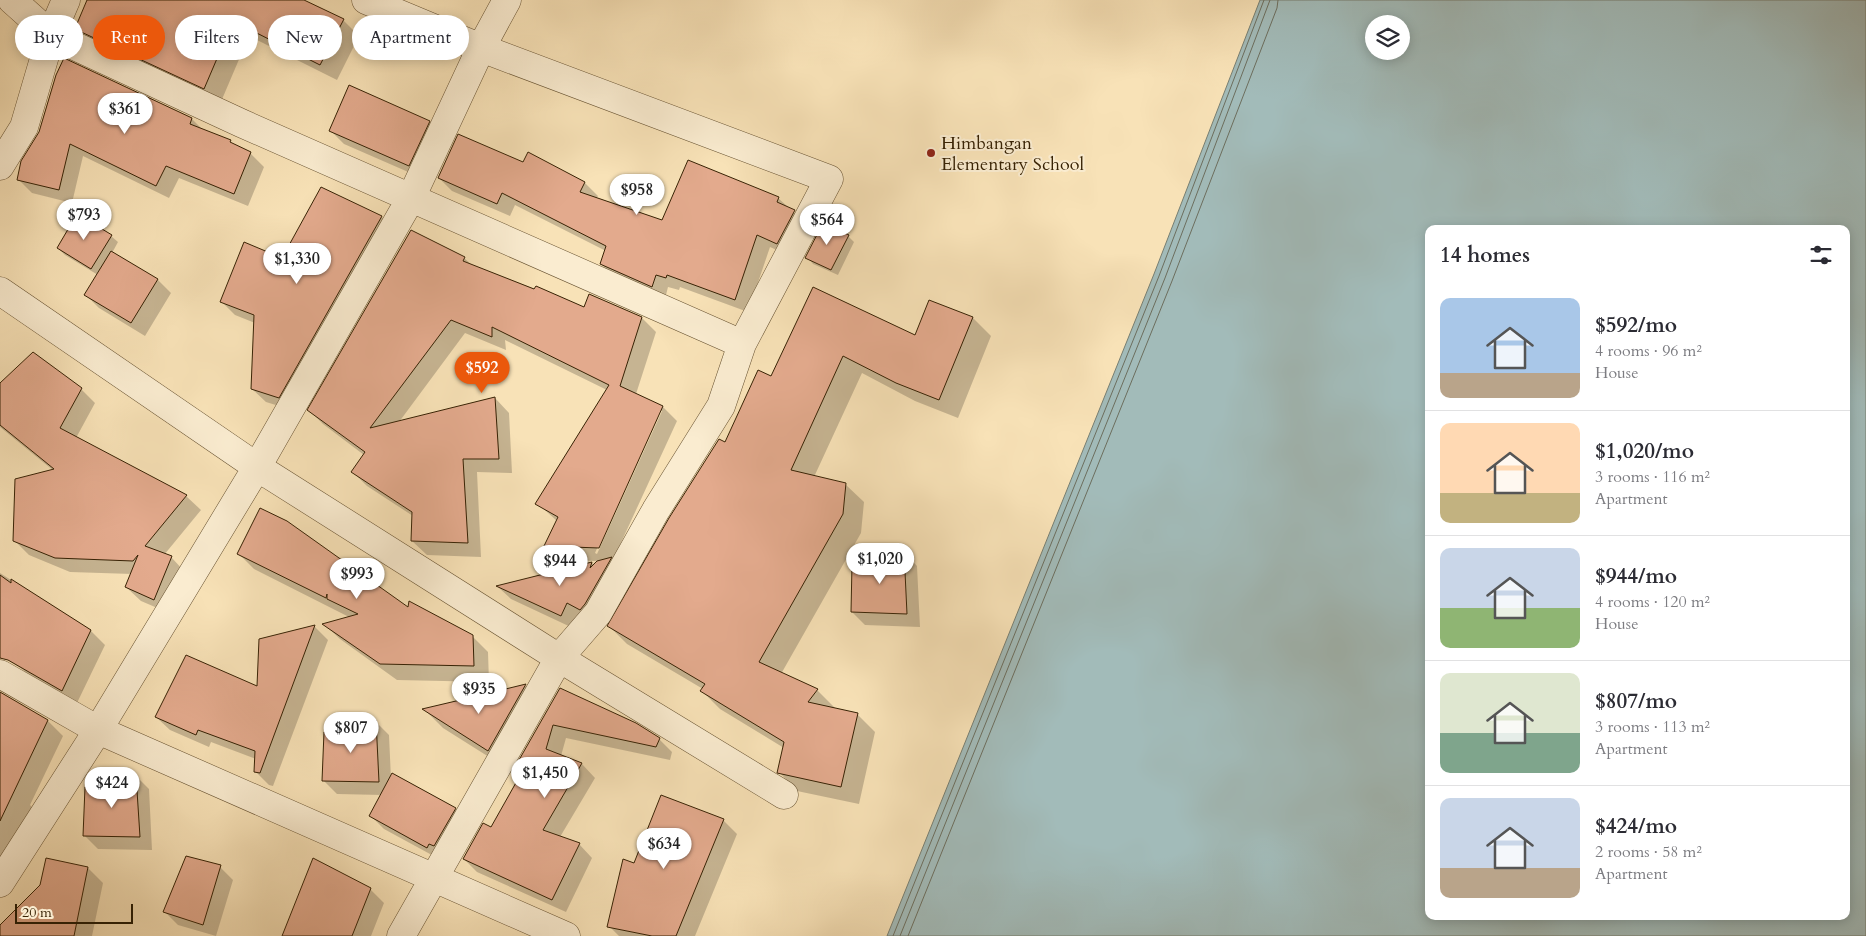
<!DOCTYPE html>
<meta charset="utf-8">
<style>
:root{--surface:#fff;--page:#f2f2f3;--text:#2b2b33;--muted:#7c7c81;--line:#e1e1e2;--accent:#ea580c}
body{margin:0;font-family:Cardo,serif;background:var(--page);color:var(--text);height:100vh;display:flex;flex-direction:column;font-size:19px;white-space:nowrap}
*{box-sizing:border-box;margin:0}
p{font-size:16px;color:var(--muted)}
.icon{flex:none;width:28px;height:28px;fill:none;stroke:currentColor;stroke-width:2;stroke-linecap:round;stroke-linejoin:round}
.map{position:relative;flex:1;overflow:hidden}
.drawer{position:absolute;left:1425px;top:225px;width:425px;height:695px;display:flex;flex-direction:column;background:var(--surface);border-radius:10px;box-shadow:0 2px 12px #0003}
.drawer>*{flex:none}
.banner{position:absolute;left:15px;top:15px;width:475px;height:45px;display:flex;gap:10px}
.fabs{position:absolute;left:1365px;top:15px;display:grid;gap:10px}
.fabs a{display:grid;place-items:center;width:45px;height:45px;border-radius:50%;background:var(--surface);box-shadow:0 2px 12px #0003;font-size:25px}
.scale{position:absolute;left:15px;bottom:12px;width:118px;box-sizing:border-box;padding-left:5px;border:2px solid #372204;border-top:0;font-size:14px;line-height:18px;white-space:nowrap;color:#372204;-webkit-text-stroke:4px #faecd0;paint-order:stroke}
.price{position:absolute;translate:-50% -42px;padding:0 11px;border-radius:18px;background:#fff;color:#222;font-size:16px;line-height:32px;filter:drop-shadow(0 1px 2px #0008)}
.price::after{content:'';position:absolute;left:50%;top:30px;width:15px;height:11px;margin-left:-8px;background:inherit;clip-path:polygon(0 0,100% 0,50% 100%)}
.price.on{background:var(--accent);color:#fff}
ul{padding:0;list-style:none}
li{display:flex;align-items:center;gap:15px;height:125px;padding:0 15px}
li+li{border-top:1px solid var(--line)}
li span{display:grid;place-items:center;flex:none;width:140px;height:100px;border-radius:10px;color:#555}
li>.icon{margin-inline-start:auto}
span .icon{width:60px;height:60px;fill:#fffc;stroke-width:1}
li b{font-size:21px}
h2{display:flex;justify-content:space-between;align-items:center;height:60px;padding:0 15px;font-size:21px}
.pill{padding:0 18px;border-radius:22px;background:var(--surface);box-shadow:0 2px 12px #0003;font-size:18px;line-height:45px}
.pill.on{background:var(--accent);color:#fff}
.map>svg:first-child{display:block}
.water{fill:#a2bbb9;stroke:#777e71;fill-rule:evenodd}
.shadow{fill:#0003;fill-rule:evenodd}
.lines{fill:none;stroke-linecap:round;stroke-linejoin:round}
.shore{stroke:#6c6e5e;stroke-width:1}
.building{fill:#e3aa8d;stroke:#372204}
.minor-casing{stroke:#675231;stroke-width:29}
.minor{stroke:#faecd0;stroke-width:28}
.poi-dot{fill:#8f2418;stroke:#faecd0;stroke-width:2}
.labels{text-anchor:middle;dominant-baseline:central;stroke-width:4;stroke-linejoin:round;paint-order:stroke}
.poi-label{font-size:18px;fill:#372204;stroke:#faecd0;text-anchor:start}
</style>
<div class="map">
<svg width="1866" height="936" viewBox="0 0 1866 936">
<rect width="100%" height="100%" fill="#f8e2b7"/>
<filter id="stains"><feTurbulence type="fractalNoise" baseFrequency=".004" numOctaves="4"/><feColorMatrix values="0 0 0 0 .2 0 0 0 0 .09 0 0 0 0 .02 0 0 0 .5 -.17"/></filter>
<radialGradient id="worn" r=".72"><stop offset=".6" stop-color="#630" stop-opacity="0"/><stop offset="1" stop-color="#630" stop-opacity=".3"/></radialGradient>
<path class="water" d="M1260 0H1866V936H887L1154 274ZM1374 24H1401V51H1374ZM1429 229H1846V916H1429Z"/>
<path class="shadow" d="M89 0H301L343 20 359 36 337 80 249 36 220 104 97 46 77 26Z
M192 119 204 131 230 142 250 153 264 167 248 206 179 178 169 198 83 156 72 203 32 193 19 180 40 132Z
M429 122 442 136 422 178 344 144 330 130Z
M528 154 585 183 598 196 596 199 663 222 778 198 807 224 790 256 770 247 748 312 680 287 679 290 668 287 665 299 614 277 601 264 606 251 515 205 510 216 452 191 439 178 523 163Z
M322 188 382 217 395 231 292 410 266 402 252 389 255 323 235 315 222 302 283 259Z
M111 236 118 242 112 253 158 280 171 293 145 336 99 308 86 295 98 275 65 255 58 248Z
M848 236 854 242 838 275 813 264 807 257Z
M464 258 472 265 585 308 642 318 656 332 636 394 663 407 677 421 613 560 575 629 511 599 498 587 592 563 594 565 598 561 560 560 546 546 557 521 537 503 607 390 505 340 506 350 465 333 399 422 495 398 509 413 512 473 477 472 481 557 427 555 412 541 413 516 367 486 353 472 364 455 323 424 309 410ZM659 411H662L597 554 595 553Z
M814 288 915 337 930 301 973 318 991 336 958 418 915 401 862 373 814 477 845 484 864 502 861 533 781 674 817 690 836 709 857 714 875 732 859 804 797 791 779 772 784 748 720 709 702 691 703 689 627 644 609 626 725 444 772 377Z
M0 385 81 389 95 403 76 438 186 496 201 510 164 555 171 557 185 572 169 613 141 601 126 587 132 574 70 572 29 555 14 540 54 471 0 427Z
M904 552 917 566 920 627 865 625 852 612Z
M238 553 410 609 472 636 488 652 489 682 397 680 340 639 324 624 351 618 254 569Z
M0 573 91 631 105 645 76 705 32 679 22 669 0 655Z
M315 627 328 640 273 786 269 785 255 771 256 759 211 742 209 747 170 730 156 717 259 688 260 640Z
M526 686 545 705 508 769 443 728 425 710Z
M560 690 659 739 672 752 670 760 566 738 561 756 582 764 595 778 560 837 579 844 592 858 566 912 477 872 464 859 491 828 523 774 516 767Z
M0 693 48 721 63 736 30 805 41 817 0 866Z
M375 721 389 735 391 779 455 809 469 822 441 860 384 829 371 816 382 795 337 794 324 781Z
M136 776 149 789 152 850 98 849 84 835Z
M723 820 737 834 695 936H619L609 926 635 865Z
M220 867 233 880 216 936 178 925 165 912Z
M88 868 103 883 92 936H0V927Z
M370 889 384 903 371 936H283Z"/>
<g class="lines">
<path class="shore" d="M893 936 1159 276 1264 0
M900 936 1165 278 1270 0
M908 936 1172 281 1277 8 1278 0"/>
</g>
<path class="building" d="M87 0H304L344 19 320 65 233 21 204 89 79 31 81 28 76 26Z
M64 58 192 118 190 124 231 140 230 142 251 152 234 194 166 166 156 186 70 144 59 190 17 180 21 161 39 132 56 75Z
M349 85 430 121 409 166 329 131Z
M458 134 523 162 528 152 585 182 580 192 662 220 688 160 779 197 777 202 795 210 777 244 757 235 735 300 667 275 666 278 656 275 652 287 600 264 606 246 502 193 497 204 438 178Z
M321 187 382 216 279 398 251 389 254 315 220 302 244 242 282 258Z
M77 214 112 235 91 269 57 248Z
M823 223 849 235 831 270 805 258Z
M411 230 465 257 463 261 534 289 536 286 584 307 589 294 642 317 620 386 663 406 599 548 544 546 558 517 535 504 609 385 492 327V337L451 320 370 428 495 397 499 459H463L468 543 411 541 412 512 351 472 365 452 307 410Z
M111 251 158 279 131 323 84 295Z
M813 287 915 335 929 300 973 317 939 400 896 383 843 356 791 470 846 483 843 514 759 662 818 689 808 702 858 713 841 787 777 773 784 742 700 691 705 684 607 626 669 518 719 439 725 442 758 370 771 376Z
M33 352 82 388 60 428 187 495 145 546 172 556 154 600 125 587 138 555 133 561 55 558 13 541 15 479 54 469 0 425V383Z
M260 508 287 521 408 607 409 601 473 635 474 666 380 664 322 624 358 614 327 599V594L326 598 237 554Z
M904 551 907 614 851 612 852 564Z
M612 557 585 604 580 610 567 603 561 616 496 586 592 562 590 568 597 561Z
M0 575 11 583V579L91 630 62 691 8 660 0 658Z
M315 625 260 773 254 772 255 751 198 730 196 735 155 717 186 655 257 686 259 639Z
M526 684 488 751 422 709 473 697Z
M560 688 636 723 660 738 656 747 553 725 546 749 582 763 543 830 580 843 552 900 463 859 483 823 491 827 522 772 515 767Z
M0 692 48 720 0 821Z
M376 720 379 782 322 781 324 732Z
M392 773 456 808 434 846 429 844 427 848 369 816Z
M136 775 140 837 83 836 85 787Z
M661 795 724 819 676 936H652L607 927 623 859 634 863Z
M186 856 221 865 203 925 163 912Z
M46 858 88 867 74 936H0V925L40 885Z
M313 858 371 888 352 936H282Z"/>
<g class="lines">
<g class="minor-casing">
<path id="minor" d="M12 0 51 35 241 123 742 344
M366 0 481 48 829 179 742 344 721 406 656 510 598 613 559 658 401 936
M0 166 24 127 51 35 66 0
M0 291 257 467 559 658 784 795
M0 674 98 730 566 936
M0 883 98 730 257 467 411 198 481 48 507 0"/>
</g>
<use href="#minor" class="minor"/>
</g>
<circle class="poi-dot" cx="931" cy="153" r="5"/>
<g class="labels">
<g class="poi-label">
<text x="941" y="143">Himbangan<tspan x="941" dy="21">Elementary School</tspan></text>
</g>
</g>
<rect width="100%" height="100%" filter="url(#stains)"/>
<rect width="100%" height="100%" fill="url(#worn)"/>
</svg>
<div class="fabs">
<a><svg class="icon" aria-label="layers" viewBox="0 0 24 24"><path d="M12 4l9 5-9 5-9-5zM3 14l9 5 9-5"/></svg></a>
</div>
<div class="scale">20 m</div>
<b class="price" style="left:125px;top:135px">$361</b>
<b class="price" style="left:637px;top:216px">$958</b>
<b class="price" style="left:84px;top:241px">$793</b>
<b class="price" style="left:827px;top:246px">$564</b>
<b class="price" style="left:297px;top:285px">$1,330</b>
<b class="price on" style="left:482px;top:394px">$592</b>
<b class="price" style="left:880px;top:585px">$1,020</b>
<b class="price" style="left:560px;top:587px">$944</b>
<b class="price" style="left:357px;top:600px">$993</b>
<b class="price" style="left:479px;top:715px">$935</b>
<b class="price" style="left:351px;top:754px">$807</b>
<b class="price" style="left:545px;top:799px">$1,450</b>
<b class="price" style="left:112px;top:809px">$424</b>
<b class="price" style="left:664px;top:870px">$634</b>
<div class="banner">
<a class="pill">Buy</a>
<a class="pill on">Rent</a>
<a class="pill">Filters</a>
<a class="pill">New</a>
<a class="pill">Apartment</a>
</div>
<section class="drawer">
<h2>14 homes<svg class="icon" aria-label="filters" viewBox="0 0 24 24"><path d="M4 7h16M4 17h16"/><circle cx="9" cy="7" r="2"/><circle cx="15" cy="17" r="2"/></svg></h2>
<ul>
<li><span style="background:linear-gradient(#a9c7e8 75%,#b9a48a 0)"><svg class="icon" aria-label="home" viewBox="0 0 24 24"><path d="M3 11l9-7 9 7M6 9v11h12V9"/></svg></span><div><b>$592/mo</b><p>4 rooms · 96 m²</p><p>House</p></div></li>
<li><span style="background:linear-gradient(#ffd9b3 70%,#c2b280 0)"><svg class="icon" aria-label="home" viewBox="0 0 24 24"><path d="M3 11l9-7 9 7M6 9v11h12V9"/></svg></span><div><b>$1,020/mo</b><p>3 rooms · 116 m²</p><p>Apartment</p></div></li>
<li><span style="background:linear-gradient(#c9d6e8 60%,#8fb573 0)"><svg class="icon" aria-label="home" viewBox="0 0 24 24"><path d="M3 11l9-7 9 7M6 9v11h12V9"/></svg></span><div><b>$944/mo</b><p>4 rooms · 120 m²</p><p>House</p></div></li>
<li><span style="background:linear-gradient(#dfe7d0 60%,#7fa58c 0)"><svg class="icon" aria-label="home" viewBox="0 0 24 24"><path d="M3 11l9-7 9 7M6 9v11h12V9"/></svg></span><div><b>$807/mo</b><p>3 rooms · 113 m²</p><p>Apartment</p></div></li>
<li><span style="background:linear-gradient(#c9d6e8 70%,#b9a48a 0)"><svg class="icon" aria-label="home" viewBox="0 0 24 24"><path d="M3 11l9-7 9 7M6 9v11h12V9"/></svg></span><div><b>$424/mo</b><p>2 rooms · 58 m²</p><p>Apartment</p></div></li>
</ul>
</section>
</div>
